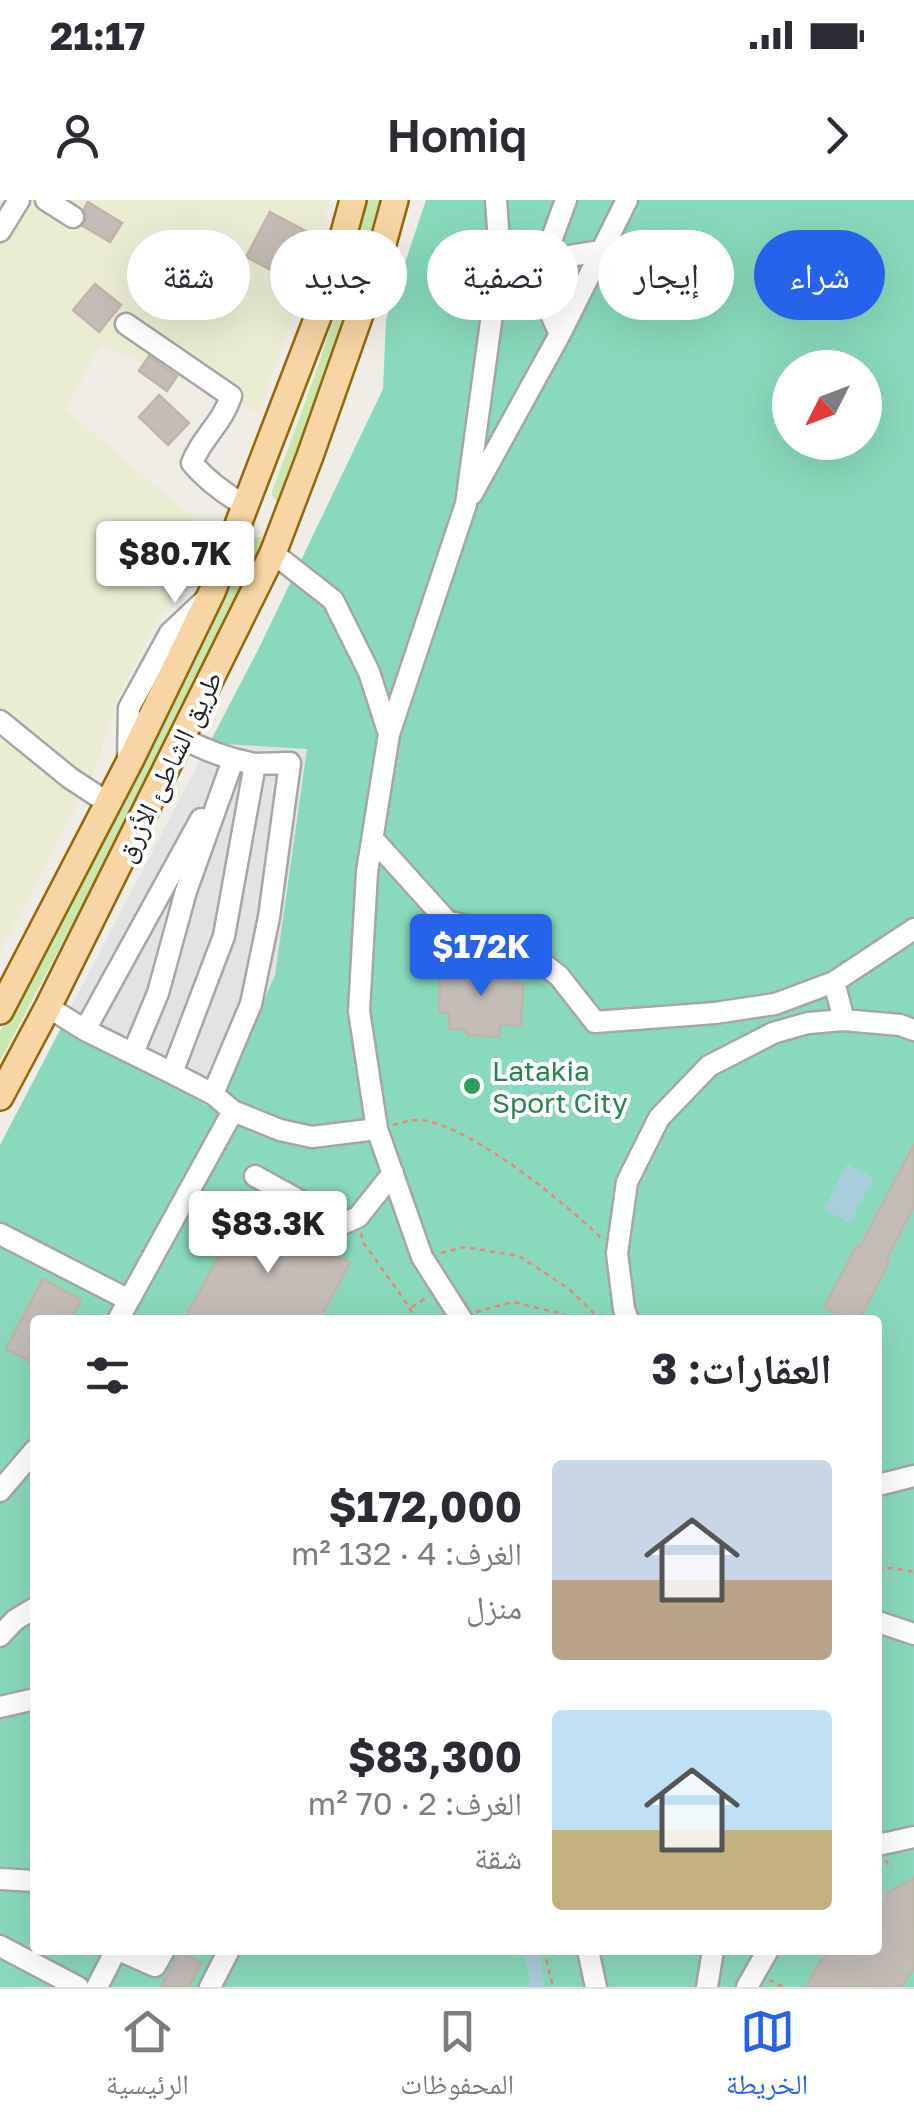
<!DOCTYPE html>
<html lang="ar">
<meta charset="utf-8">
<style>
:root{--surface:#fff;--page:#f7f7f7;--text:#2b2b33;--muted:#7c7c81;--line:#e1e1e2;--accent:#2563eb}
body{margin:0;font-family:"Golos Text","Noto Naskh Arabic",sans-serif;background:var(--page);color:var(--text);direction:rtl;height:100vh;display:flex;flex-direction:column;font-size:38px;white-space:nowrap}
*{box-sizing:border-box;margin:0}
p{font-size:32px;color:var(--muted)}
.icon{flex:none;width:55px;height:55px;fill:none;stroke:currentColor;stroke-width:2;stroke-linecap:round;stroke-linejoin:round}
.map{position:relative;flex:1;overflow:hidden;direction:ltr}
.drawer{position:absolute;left:30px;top:1115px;width:852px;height:640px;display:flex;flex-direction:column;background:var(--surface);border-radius:10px;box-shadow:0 10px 40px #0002;direction:rtl}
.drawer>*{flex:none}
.banner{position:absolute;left:30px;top:30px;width:855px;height:90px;direction:rtl;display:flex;gap:20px}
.needle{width:65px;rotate:228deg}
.fabs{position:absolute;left:772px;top:150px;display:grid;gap:20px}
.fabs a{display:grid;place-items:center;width:110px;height:110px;border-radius:50%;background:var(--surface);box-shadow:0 10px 40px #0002;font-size:50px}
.price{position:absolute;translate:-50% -85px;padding:0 22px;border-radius:10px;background:#fff;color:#222;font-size:32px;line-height:65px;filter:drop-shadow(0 2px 5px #0008)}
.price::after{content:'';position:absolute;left:50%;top:60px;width:30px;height:22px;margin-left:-15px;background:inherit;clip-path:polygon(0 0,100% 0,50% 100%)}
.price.current{background:var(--accent);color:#fff}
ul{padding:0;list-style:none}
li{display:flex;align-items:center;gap:30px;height:250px;padding:0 50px}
li span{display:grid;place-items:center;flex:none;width:280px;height:200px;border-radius:10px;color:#555}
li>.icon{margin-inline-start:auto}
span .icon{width:120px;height:120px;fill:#fffc;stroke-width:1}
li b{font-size:42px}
h2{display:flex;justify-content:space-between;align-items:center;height:120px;padding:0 50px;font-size:42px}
.tag{padding:0 35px;border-radius:45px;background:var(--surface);box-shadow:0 10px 40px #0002;font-size:35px;line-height:90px}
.tag.current{background:var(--accent);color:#fff}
.status{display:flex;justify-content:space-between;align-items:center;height:70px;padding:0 50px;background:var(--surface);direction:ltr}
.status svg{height:28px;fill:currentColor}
header{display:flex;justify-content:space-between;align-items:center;height:130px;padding:0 50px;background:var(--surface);font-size:45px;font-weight:600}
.dock{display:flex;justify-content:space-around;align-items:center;height:140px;border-top:2px solid var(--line);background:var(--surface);font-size:28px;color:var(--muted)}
.dock a{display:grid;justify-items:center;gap:5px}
.dock .current{color:var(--accent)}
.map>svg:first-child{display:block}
.farmland{fill:#ebedd3}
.grass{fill:#c9e7af}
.pitch{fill:#89dabc;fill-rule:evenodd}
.parking{fill:#e3e3e3}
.water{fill:#a9cedb}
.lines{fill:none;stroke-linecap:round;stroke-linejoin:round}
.canal{stroke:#a9cedb;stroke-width:14}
.building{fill:#c4bcb6;stroke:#c1b4a9;stroke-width:2.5}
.minor-casing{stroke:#a6a6a6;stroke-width:25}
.major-casing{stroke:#936708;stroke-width:30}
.path{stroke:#f28475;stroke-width:2.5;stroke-dasharray:5 5;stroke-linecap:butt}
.minor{stroke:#fff;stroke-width:20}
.major{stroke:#f7d5a4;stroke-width:25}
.leisure-dot{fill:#2e9e5b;stroke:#fff;stroke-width:4}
.labels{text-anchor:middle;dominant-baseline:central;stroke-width:8;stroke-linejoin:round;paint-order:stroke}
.street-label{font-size:28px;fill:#1f1f1f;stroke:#fff}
.leisure-label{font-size:28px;fill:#27864d;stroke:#fff;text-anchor:start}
</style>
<div class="status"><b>21:17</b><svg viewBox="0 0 49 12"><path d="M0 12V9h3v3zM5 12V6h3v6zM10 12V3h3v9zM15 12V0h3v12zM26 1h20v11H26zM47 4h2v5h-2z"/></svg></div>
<header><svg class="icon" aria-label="forward" viewBox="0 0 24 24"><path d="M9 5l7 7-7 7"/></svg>Homiq<svg class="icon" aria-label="person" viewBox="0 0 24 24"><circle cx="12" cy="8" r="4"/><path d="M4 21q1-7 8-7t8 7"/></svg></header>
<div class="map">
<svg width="914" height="1787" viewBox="0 0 914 1787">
<rect width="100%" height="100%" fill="#f0ede6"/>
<path class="farmland" d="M0 0H330L315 54 259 213 101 145 65 209 213 335 155 424 118 498 95 571 0 752Z"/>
<path class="grass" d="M368 0H383L363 72 282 300 277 301 272 296V291C309 195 343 99 368 0Z
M256 337H261L264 346 107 659 0 861V831L196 452 250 340Z"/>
<path class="pitch" d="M426 0H914V1787H0V945L260 446 383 189 386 120ZM790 168H865V242H790ZM35 1120H878V1750H35Z"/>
<path class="parking" d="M209 543 307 549 275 775 227 888 215 910 62 826Z"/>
<path class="water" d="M847 964 874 978 850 1023 824 1009Z"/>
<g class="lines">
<path class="canal" d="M529 1750 535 1766 537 1787"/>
</g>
<path class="building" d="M88 2 122 23 110 42 83 26 87 18 84 9Z
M270 12 317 37 294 82 246 57Z
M95 84 121 105 99 132 73 110Z
M149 156 177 176 167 191 139 171Z
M159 195 189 223 168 245 139 217Z
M468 761H497L499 770 513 771 512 783 523 784 521 826 500 824 499 837 468 835 466 829H449V813L439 812 440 769 468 770Z
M914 944V1006L886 1060 889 1062 859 1120H849L824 1107 857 1045 860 1047Z
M246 1007 350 1063 319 1120H184Z
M43 1079 81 1100 71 1120H35V1164L6 1149Z
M914 1678V1769L901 1787H807L815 1770 829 1750H878V1698Z
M180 1752 201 1763 189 1787H161Z"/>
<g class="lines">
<g class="minor-casing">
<path id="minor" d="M46 0 73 17
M0 31 19 0
M500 56 544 60 601 51
M500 56 539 88 560 134
M544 60 566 0
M126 124 231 196C222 224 202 237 192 263 208 282 225 294 246 306
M472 294 560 134 627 0
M273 353 333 400 369 472 389 534
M0 521 70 578 108 603
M128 562 129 508 170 433 204 401
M373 639 447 721 509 737 559 776 595 822 715 813 775 804 834 782 914 729
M834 782 844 820
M48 807 85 830 172 873 224 736 255 564C228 559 206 551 182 538
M85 830 201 619
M133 853 158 793 186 691 233 560
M213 894 251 804 269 717 290 563 255 564
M233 911 280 930 312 937 377 929
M255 976 342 1024 358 1017 393 973
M0 1034 129 1100
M118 1120 233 911 213 894 172 873
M462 1120 422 1057 377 929 359 811 367 672 389 534 466 304 500 56 496 0
M628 1120 624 1109 617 1053 627 982 659 918 709 866 773 833 808 823 844 820 900 825 914 830
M878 1285 914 1276
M0 1291 35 1250
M878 1422 914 1434
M0 1436 15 1420 35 1408
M0 1507 35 1499
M878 1645 914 1637
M0 1679 35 1681
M0 1746 78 1787
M119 1750 155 1766 164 1750
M588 1750 596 1787
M97 1787 116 1750
M210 1787 229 1750
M707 1787 713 1750
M747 1787 768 1750"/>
</g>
<g class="major-casing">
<path id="major" d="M0 811 131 559 212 392 329 88 353 0
M0 897 48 807 273 353 310 256 376 69 395 0"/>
</g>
<path class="path" d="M393 925C400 924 409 920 416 920 463 919 568 1005 601 1038
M361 1033 363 1042 410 1108 414 1120
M441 1053 465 1047 519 1056 569 1089 601 1120
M412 1107 426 1098
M476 1112 513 1102 563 1114 573 1120
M878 1369 893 1368 914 1372
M885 1660 892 1668
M544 1750 553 1787
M803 1750 806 1752
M769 1780 783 1787"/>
<use href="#minor" class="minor"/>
<use href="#major" class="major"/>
</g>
<circle class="leisure-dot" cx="472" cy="886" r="10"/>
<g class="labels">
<g class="street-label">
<text transform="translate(168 566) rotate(-64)">طريق الشاطئ الأزرق</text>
</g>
<g class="leisure-label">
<text x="492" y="870">Latakia<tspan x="492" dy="32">Sport City</tspan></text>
</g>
</g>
</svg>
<div class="fabs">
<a><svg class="needle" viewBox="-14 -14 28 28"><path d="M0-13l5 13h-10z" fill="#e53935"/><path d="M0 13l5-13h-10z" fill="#7c7c81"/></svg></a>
</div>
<b class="price" style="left:175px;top:406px">$80.7K</b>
<b class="price current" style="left:481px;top:799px">$172K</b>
<b class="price" style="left:268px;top:1076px">$83.3K</b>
<div class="banner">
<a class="tag current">شراء</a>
<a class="tag">إيجار</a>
<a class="tag">تصفية</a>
<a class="tag">جديد</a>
<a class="tag">شقة</a>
</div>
<section class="drawer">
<h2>العقارات: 3<svg class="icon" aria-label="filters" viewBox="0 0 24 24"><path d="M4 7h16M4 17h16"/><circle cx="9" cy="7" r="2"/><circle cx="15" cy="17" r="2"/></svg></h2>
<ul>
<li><span style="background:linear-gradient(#c9d6e8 60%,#b9a48a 0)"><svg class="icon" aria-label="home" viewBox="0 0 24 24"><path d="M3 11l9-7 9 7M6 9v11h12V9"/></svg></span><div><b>$172,000</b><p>الغرف: 4 · 132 m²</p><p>منزل</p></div></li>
<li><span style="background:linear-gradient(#bfe0f5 60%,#c2b280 0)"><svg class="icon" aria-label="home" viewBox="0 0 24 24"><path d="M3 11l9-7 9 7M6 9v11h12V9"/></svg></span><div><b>$83,300</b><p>الغرف: 2 · 70 m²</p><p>شقة</p></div></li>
</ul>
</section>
</div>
<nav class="dock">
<a class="current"><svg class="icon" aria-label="map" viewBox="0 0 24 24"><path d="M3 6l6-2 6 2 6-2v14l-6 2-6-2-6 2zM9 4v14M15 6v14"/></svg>الخريطة</a>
<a><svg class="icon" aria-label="saved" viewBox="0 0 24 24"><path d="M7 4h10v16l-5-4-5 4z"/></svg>المحفوظات</a>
<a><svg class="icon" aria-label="home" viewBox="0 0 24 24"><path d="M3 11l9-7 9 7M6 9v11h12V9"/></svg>الرئيسية</a>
</nav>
